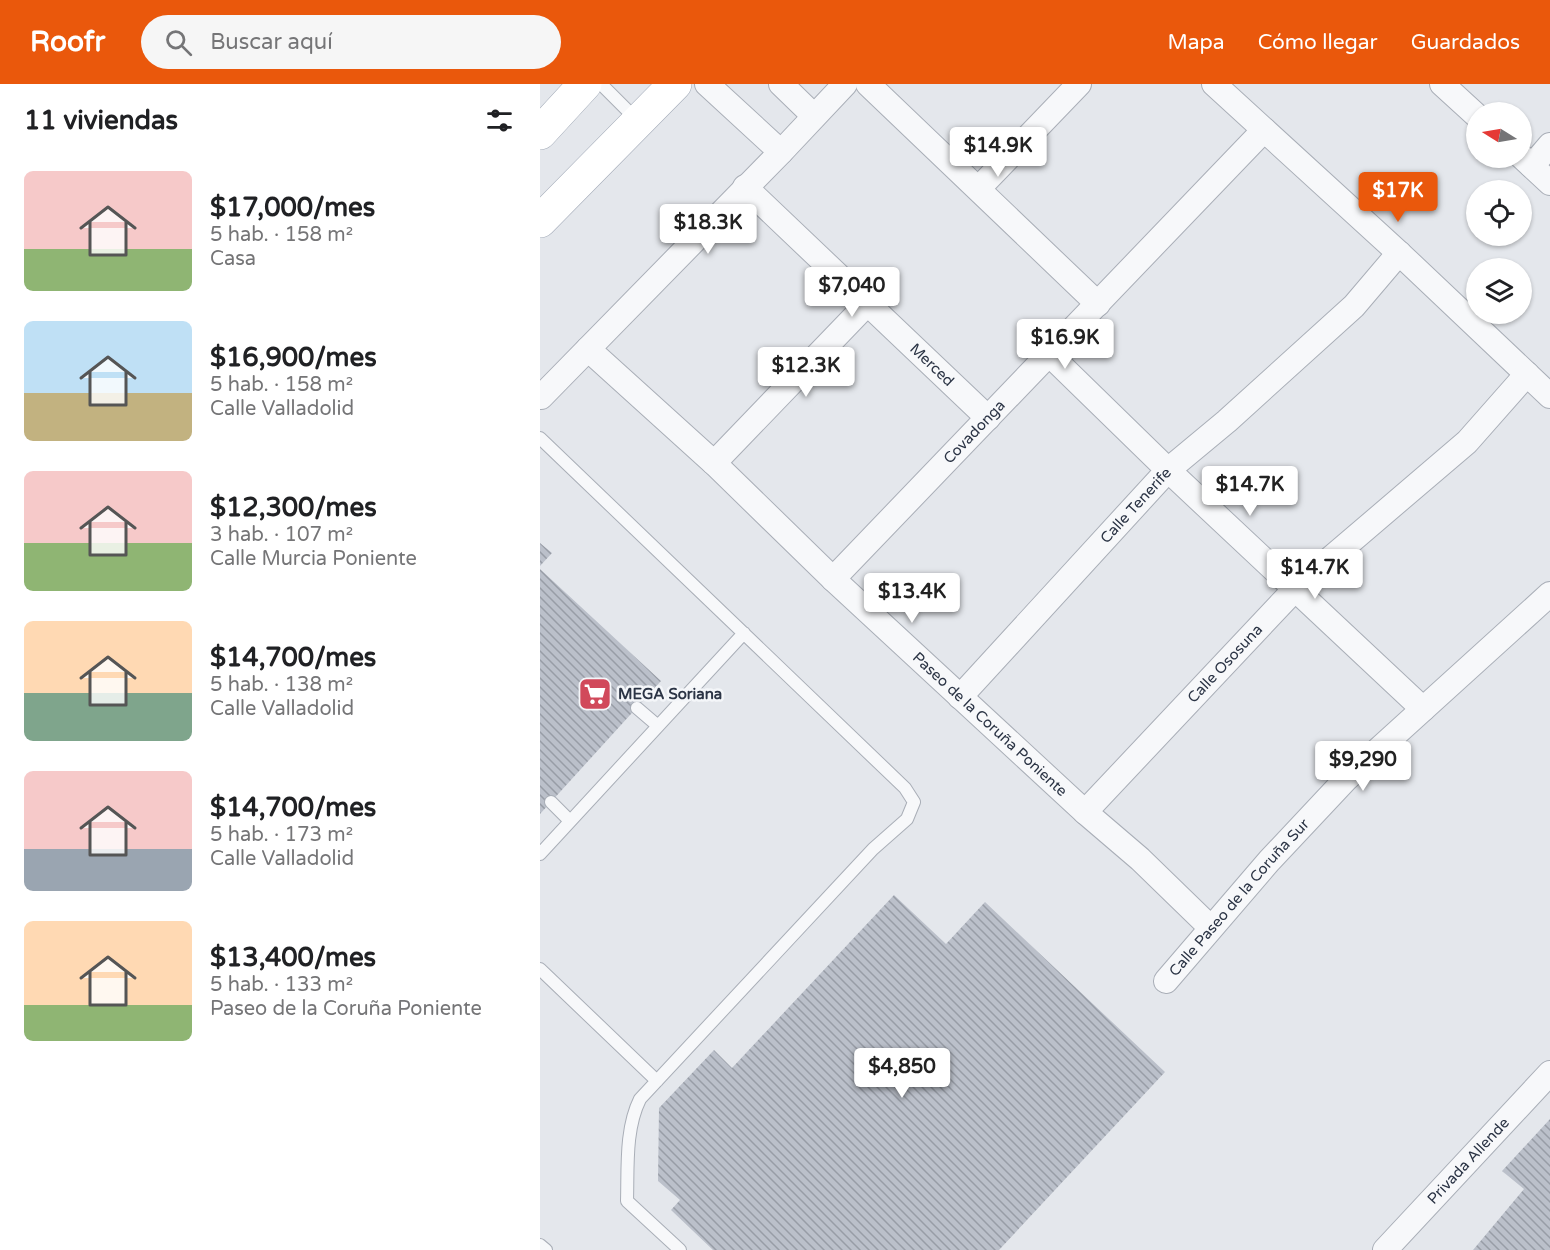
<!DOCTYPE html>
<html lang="es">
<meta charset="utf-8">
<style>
:root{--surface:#fff;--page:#f6f6f6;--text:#202124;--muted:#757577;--accent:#ea580c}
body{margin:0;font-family:"Varela Round",sans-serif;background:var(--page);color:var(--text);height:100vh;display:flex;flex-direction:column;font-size:22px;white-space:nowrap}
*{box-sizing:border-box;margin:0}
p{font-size:20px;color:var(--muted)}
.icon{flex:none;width:33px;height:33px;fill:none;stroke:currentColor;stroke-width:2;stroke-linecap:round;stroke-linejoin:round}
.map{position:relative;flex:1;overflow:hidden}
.panel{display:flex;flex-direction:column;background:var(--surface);width:540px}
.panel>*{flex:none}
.needle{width:39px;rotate:281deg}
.buttons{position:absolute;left:926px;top:18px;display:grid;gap:12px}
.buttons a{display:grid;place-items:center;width:66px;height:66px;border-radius:50%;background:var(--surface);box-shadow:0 2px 4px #0004;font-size:30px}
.price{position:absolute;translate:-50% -51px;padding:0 14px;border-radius:6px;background:#fff;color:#222;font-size:20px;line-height:39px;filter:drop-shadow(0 2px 3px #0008)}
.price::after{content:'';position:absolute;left:50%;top:36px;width:18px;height:14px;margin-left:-9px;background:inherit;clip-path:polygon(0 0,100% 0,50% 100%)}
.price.selected{background:var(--accent);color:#fff}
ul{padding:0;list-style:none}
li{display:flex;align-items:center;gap:18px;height:150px;padding:0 24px}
li span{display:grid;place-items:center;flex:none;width:168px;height:120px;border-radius:9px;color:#555}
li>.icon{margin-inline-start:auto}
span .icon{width:72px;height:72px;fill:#fffc;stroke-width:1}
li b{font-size:26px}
h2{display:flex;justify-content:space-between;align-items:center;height:72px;padding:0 24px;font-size:26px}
header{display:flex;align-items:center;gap:36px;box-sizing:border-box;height:84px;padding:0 30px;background:var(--accent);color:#fff}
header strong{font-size:28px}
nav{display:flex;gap:33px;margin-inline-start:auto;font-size:21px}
.search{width:420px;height:54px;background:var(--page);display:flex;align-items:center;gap:15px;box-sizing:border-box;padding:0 21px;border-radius:33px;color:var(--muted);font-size:22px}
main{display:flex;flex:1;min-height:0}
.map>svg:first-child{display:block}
.building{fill:url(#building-back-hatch)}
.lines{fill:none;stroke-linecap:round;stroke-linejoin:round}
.service-casing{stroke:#a9aeb7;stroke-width:14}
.minor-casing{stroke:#a9aeb7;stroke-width:26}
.primary-casing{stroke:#a3abb8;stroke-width:34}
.service{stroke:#f7f8fa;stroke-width:12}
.minor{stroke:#f7f8fa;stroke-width:24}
.primary{stroke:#fff;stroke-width:33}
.labels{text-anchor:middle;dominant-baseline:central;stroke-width:5;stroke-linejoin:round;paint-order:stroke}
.street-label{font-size:15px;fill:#2b3445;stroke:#f4f6f9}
.poi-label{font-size:15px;font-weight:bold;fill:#2b3445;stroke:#f4f6f9;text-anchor:start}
</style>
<header>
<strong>Roofr</strong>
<div class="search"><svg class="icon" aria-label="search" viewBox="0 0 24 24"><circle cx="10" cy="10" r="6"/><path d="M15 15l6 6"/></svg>Buscar aquí</div>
<nav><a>Mapa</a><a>Cómo llegar</a><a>Guardados</a></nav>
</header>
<main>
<section class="panel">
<h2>11 viviendas<svg class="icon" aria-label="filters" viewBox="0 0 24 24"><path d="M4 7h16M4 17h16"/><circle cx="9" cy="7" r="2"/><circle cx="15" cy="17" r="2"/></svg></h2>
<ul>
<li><span style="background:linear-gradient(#f6c9c9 65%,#8fb573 0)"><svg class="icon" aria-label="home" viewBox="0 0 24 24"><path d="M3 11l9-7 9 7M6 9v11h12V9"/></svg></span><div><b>$17,000/mes</b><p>5 hab. · 158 m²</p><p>Casa</p></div></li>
<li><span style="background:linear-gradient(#bfe0f5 60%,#c2b280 0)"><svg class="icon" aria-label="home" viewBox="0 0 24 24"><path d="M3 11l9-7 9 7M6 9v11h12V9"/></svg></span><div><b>$16,900/mes</b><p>5 hab. · 158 m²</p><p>Calle Valladolid</p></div></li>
<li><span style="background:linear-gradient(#f6c9c9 60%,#8fb573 0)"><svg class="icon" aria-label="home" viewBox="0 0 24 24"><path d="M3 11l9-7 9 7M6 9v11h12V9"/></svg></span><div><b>$12,300/mes</b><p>3 hab. · 107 m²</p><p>Calle Murcia Poniente</p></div></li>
<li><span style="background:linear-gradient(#ffd9b3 60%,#7fa58c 0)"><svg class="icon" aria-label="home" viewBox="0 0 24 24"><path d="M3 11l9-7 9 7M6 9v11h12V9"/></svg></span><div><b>$14,700/mes</b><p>5 hab. · 138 m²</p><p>Calle Valladolid</p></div></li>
<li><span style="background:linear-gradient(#f6c9c9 65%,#9aa5b1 0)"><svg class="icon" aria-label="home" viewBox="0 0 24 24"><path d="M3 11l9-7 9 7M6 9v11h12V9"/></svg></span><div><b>$14,700/mes</b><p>5 hab. · 173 m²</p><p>Calle Valladolid</p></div></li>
<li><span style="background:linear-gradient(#ffd9b3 70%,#8fb573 0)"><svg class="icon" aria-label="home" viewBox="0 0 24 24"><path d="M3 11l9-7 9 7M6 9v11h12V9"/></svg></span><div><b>$13,400/mes</b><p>5 hab. · 133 m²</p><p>Paseo de la Coruña Poniente</p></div></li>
</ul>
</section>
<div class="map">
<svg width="1010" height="1166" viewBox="0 0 1010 1166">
<defs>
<pattern id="building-back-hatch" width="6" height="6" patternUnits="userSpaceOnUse" patternTransform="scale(1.5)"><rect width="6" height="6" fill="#bbc0ca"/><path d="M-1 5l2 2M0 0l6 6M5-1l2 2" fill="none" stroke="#989da6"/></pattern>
</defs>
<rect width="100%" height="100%" fill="#e4e7ec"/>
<path class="building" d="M0 459 12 469 0 482Z
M0 485 121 597 0 730Z
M354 811 406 860 445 818 625 988 459 1166H173L131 1126 140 1116 118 1097 119 1024 174 966 192 984Z
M1010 1035V1166H933L984 1105 962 1087Z"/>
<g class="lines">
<g class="service-casing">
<path id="service" d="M61 0 98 37
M0 354 365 704 374 718 367 735 333 765 100 1015C85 1045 88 1084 87 1117L140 1166
M97 624 118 642
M11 718 30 737
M0 770 204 549
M0 885 117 997
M0 1161 6 1166"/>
</g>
<g class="minor-casing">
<g id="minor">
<path d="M167 0 241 68"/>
<path d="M241 0 274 32"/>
<path d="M328 0 558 220"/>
<path d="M674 0 859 169 1010 312"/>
<path d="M902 0 936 31"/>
<path d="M981 72 1010 99"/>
<path d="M992 82 1010 61"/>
<path id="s1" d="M205 103 448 334"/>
<path d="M439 104 539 0"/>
<path id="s2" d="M48 265 174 379 293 495 545 728 600 775 670 843"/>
<path d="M510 271 628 386 883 625"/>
<path d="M1 313 241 68 305 0"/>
<path d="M174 379 327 220"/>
<path id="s3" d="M293 495 724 46"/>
<path id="s4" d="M420 613 628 386 687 337 814 222 859 169"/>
<path id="s5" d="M545 728 756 504 927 358 987 290"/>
<path id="s6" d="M626 897 729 777 806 695 1010 510"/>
<path id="s7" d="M845 1166 1010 989"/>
</g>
</g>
<g class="primary-casing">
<path id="primary" d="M0 49 45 0
M0 137 135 0"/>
</g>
<use href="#service" class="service"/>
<use href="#minor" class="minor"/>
<use href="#primary" class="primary"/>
</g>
<defs>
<g id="supermarket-square" transform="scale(1.725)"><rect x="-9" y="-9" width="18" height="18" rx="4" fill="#d1495b" stroke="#f4f6f9"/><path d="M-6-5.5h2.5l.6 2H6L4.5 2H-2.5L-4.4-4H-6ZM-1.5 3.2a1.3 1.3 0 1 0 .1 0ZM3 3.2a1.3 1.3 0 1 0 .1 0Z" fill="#fff"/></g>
</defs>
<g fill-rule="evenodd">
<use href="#supermarket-square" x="55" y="610"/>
</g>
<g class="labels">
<g class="street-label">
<text stroke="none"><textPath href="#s1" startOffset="258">Merced</textPath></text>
<text stroke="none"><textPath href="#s3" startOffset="204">Covadonga</textPath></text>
<text stroke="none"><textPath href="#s4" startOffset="260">Calle Tenerife</textPath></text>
<text stroke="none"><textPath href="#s5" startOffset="204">Calle Ososuna</textPath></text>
<text stroke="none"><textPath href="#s2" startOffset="550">Paseo de la Coruña Poniente</textPath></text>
<text stroke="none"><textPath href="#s6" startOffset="111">Calle Paseo de la Coruña Sur</textPath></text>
<text stroke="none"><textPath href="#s7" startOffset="122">Privada Allende</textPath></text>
</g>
<g class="poi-label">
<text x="78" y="610">MEGA Soriana</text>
</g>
</g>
</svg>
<div class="buttons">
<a><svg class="needle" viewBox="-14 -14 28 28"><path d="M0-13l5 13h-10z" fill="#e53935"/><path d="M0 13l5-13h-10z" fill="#757577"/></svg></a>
<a><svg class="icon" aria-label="locate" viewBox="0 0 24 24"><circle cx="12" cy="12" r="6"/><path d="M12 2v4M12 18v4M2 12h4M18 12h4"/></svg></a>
<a><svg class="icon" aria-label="layers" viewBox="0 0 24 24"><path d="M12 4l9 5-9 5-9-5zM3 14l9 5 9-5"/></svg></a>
</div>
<b class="price" style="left:458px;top:94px">$14.9K</b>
<b class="price selected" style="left:858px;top:139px">$17K</b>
<b class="price" style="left:168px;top:171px">$18.3K</b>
<b class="price" style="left:312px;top:234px">$7,040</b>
<b class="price" style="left:525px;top:286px">$16.9K</b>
<b class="price" style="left:266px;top:314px">$12.3K</b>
<b class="price" style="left:710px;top:433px">$14.7K</b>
<b class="price" style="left:775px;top:516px">$14.7K</b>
<b class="price" style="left:372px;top:540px">$13.4K</b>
<b class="price" style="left:823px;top:708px">$9,290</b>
<b class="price" style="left:362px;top:1015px">$4,850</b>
</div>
</main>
